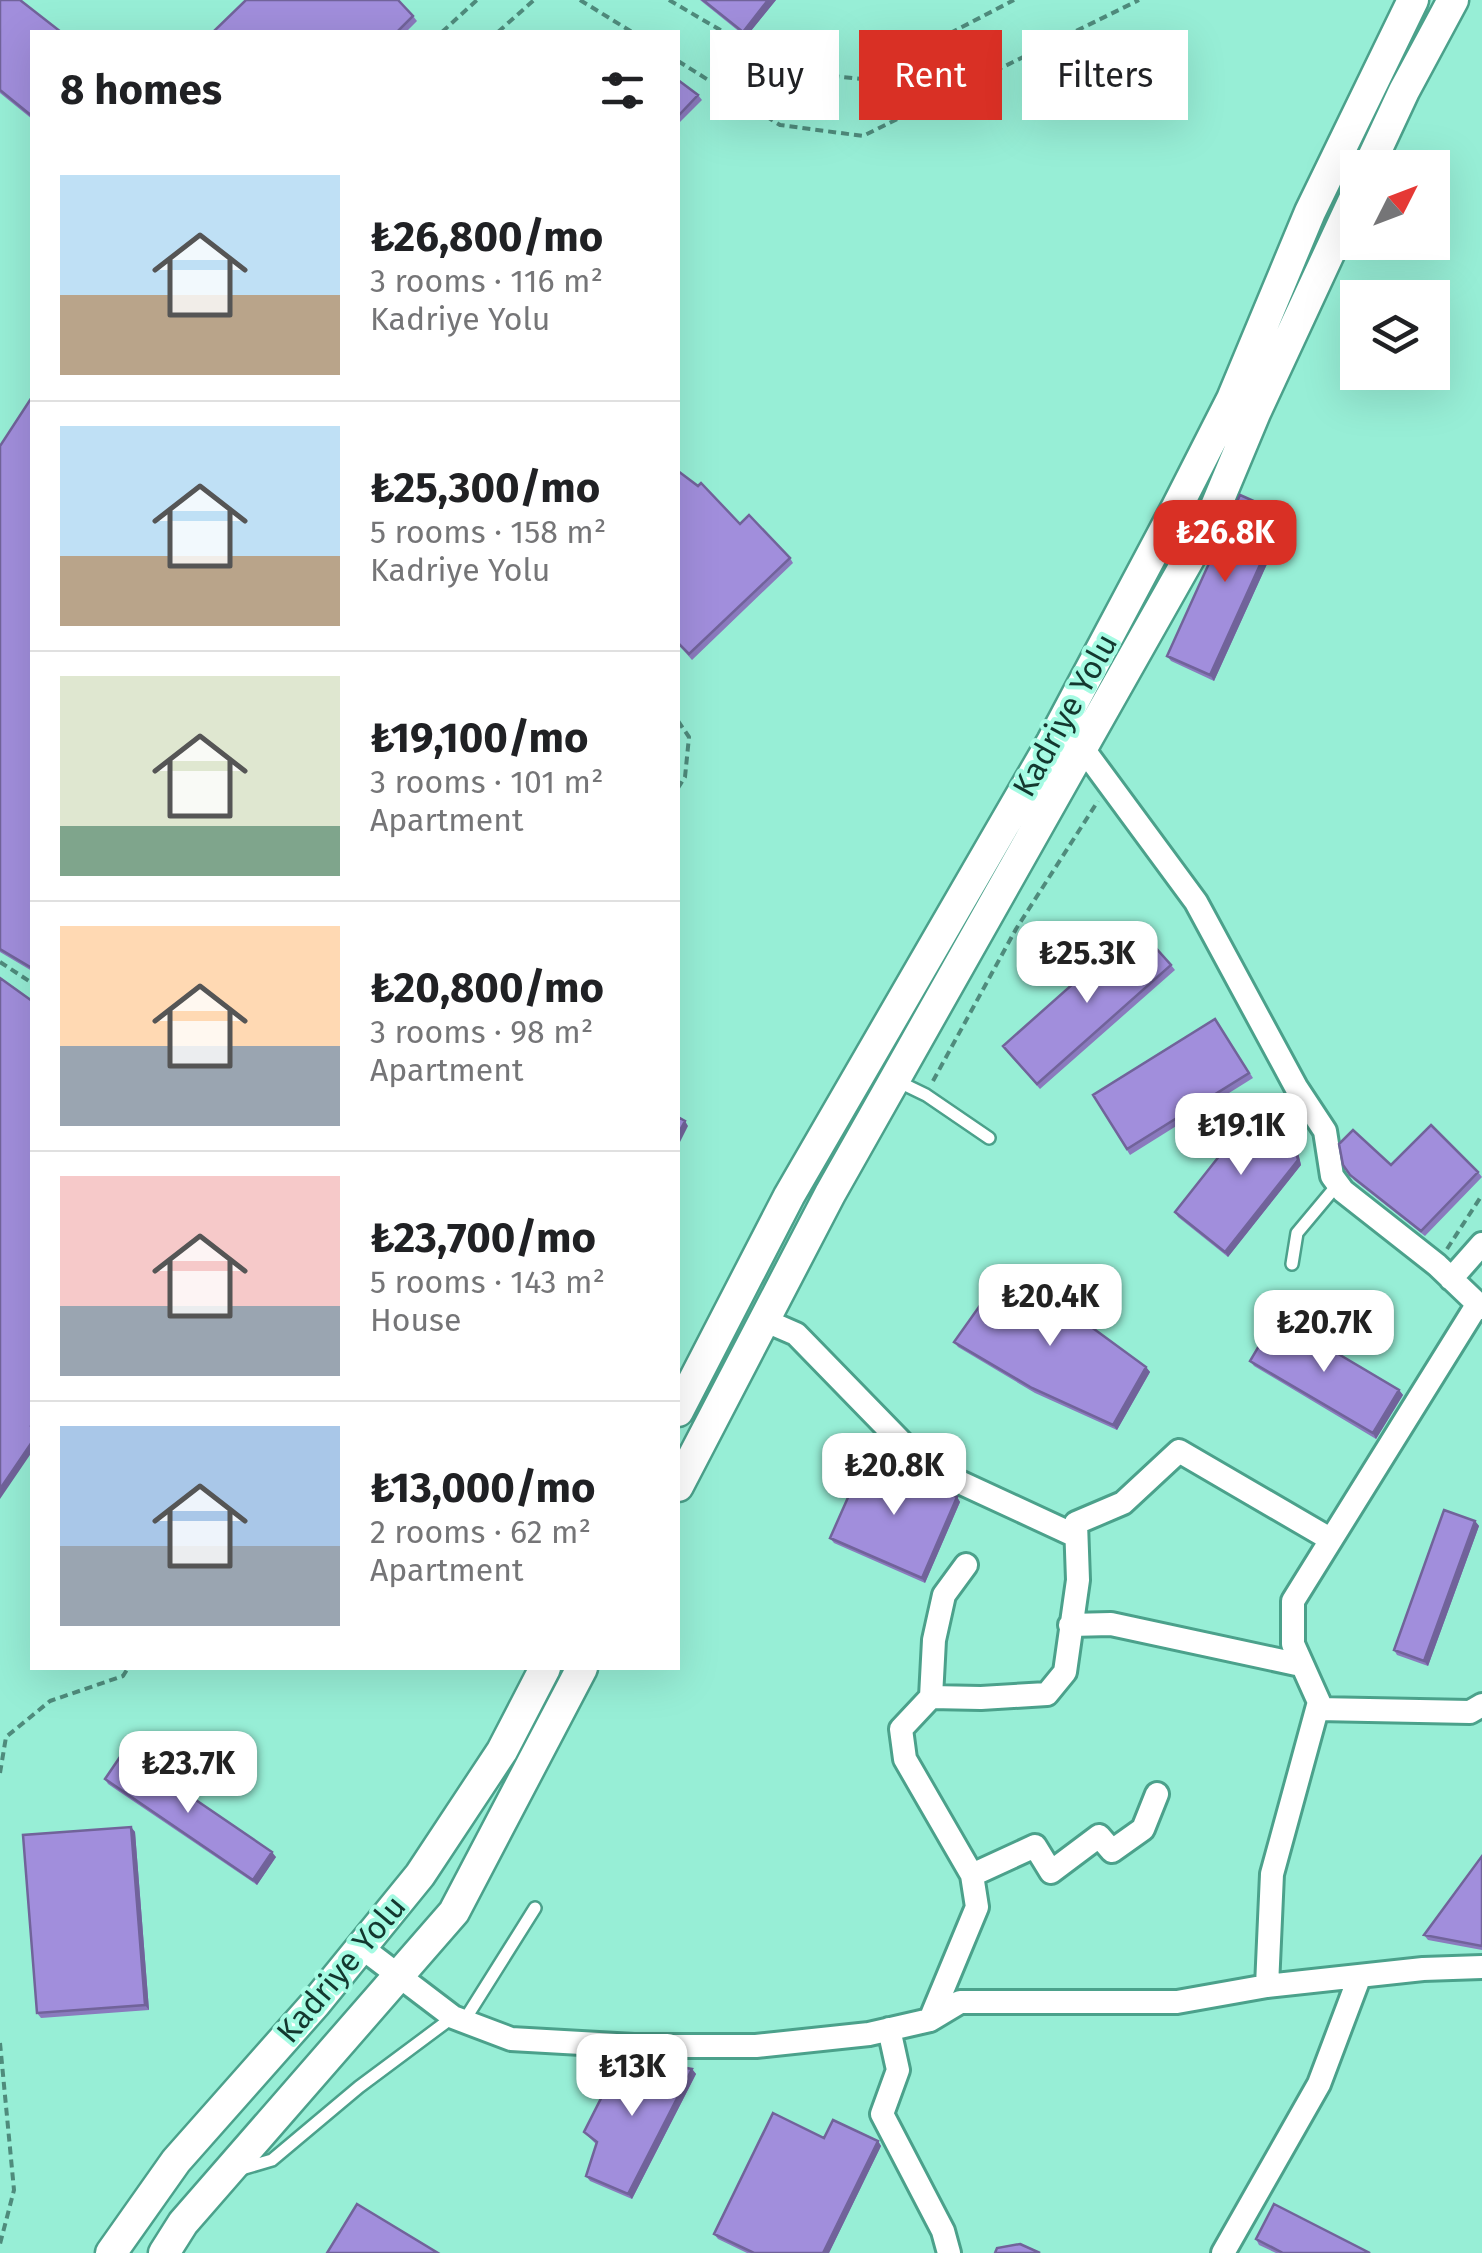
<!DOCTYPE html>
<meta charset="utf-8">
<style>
:root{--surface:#fff;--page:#f2f2f2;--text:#202124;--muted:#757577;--line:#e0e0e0;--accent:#d93025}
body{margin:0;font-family:"Fira Sans",sans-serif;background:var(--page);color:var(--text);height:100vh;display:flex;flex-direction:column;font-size:38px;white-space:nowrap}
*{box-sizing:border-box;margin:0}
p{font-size:32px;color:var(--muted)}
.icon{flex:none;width:55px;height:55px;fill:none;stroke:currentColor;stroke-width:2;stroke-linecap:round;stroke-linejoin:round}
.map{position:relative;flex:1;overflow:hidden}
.drawer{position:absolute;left:30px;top:30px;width:650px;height:1640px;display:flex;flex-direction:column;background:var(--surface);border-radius:0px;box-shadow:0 10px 40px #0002}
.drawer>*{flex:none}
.banner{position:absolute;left:710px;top:30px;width:620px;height:90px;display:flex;gap:20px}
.needle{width:65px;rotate:48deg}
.buttons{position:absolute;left:1340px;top:150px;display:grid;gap:20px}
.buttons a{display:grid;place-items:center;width:110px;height:110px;border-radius:0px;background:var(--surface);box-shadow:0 10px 40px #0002;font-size:50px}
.price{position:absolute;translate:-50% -85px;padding:0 22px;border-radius:20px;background:#fff;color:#222;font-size:32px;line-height:65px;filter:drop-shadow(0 2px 5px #0008)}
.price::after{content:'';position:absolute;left:50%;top:60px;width:30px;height:22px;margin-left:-15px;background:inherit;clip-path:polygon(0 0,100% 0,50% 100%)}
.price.active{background:var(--accent);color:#fff}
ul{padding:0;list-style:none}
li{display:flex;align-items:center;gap:30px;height:250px;padding:0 30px}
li+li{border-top:2px solid var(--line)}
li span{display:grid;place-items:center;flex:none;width:280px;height:200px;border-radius:0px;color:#555}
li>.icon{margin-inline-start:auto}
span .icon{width:120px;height:120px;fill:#fffc;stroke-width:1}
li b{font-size:42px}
h2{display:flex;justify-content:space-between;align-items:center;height:120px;padding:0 30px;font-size:42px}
.chip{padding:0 35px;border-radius:0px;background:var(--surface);box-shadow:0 10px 40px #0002;font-size:35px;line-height:90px}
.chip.active{background:var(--accent);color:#fff}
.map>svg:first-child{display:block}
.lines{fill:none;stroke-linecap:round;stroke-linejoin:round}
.service-casing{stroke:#4ba18b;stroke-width:16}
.minor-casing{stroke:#4ba18b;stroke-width:28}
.secondary-casing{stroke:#4ba18b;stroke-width:35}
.path{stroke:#4f8b7c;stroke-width:4;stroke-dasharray:8 5;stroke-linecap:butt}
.service{stroke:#fff;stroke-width:11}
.minor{stroke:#fff;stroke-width:22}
.secondary{stroke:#fff;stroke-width:30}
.wall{fill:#8a7abd}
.shaded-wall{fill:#71639a}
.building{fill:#a18edc;stroke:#71639a;stroke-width:2.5}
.labels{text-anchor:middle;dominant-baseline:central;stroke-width:8;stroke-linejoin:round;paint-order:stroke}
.street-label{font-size:32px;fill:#13382f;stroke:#a5fbe3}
</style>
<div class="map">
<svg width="1482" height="2253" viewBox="0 0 1482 2253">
<rect width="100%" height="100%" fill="#97eed6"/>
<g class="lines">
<g class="service-casing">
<path id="service" d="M895 1080 926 1095 989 1138
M1292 1264 1297 1233 1338 1184
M464 2021 535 1908
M238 2170 272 2160 359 2087 453 2017"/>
</g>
<g class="minor-casing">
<path id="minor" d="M1071 747 1084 750 1196 902 1296 1087 1325 1131 1332 1176 1343 1191 1437 1265 1482 1308
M1451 1279 1482 1244
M764 1320 796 1334 908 1449 942 1474 1076 1536
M1070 1625 1111 1624 1301 1665
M931 1697 981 1698 1047 1694 1065 1672 1078 1580 1076 1523 1123 1503 1179 1451 1330 1539
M1318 1709 1470 1712 1482 1705
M972 1875 1035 1846 1051 1872 1099 1836 1112 1851 1143 1829 1157 1794
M361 1947 453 2017 511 2039 634 2046H756L869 2034 930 2020 960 2002H1177L1267 1986 1423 1969 1482 1967
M1267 1986 1272 1874 1319 1702 1293 1644V1601L1477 1305
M930 2020 977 1907 972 1875 905 1759 901 1729 931 1697 934 1640 944 1595 966 1565
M889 2029 898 2070 882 2114 943 2231 949 2253
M1223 2253 1319 2084 1359 1978"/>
</g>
<g class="secondary-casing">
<path id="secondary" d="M1368 168 1404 91 1453 0
M678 1411 789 1196 1052 742 1177 507 1232 399 1310 212 1413 0
M678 1486 830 1194 1209 523 1255 413 1358 191
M111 2253 176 2161 315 2004 420 1875 502 1751 545 1668
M164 2253 183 2223 454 1912 582 1668"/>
</g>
<path class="path" d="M580 0 632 32
M669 0 792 72 862 79 1014 0
M442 32 477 0
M498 32 534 0
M678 61 780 125 863 136 1139 0
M678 721 689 737 685 777 678 788
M0 962 32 983
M933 1081 1016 929 1098 801
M1447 1249 1482 1195
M0 1773 6 1737 50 1701 123 1676 128 1668
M0 2043 14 2190 0 2244"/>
<use href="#service" class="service"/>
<use href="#minor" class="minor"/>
<use href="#secondary" class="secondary"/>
</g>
<path class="wall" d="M0 0 32 32V119L0 93Z
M700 0H776L746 37Z
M413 16 417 21 406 32H213Z
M678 80 698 95 702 100 678 124Z
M32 397V971L0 952V446Z
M678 471 740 524 790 558 793 563 692 660 678 644Z
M1283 514 1287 520 1214 681 1171 661 1167 656Z
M1171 965 1175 970 1040 1089 1007 1052Z
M1215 1019 1253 1078 1130 1155 1093 1095Z
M1289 1123 1292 1128 1301 1165 1228 1257 1178 1217 1175 1212Z
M1343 1165H1391L1478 1172 1482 1177 1425 1236 1354 1180Z
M954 1342 1146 1367 1150 1372 1117 1430 1035 1393 958 1347Z
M1250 1361 1399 1390 1403 1395 1376 1439 1254 1366Z
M957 1497 960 1502 925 1583 834 1543 830 1538Z
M1475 1521 1479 1526 1428 1666 1397 1655 1394 1650Z
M105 1779 276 1857 257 1885 108 1784Z
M131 1827 135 1832 149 2010 41 2018 37 2013Z
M1482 1856V1950L1428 1940 1424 1935Z
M692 2069 696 2074 632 2199 590 2181 586 2176 596 2144 584 2132Z
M878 2141 881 2146 829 2253H747L718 2239 714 2234Z
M1256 2239 1370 2253H1276L1259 2245Z"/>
<path class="shaded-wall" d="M768 0H776L746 37 743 32Z
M1283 514 1287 520 1214 681 1210 675Z
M685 1121 688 1126 678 1146V1134Z
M1289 1123 1292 1128 1301 1165 1228 1257 1225 1252Z
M1146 1367 1150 1372 1117 1430 1113 1425Z
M1399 1390 1403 1395 1376 1439 1373 1433Z
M32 1442V1452L0 1499V1489Z
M957 1497 960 1502 925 1583 922 1578Z
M1475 1521 1479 1526 1428 1666 1424 1661Z
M131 1827 135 1832 149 2010 145 2005Z
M272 1852 276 1857 257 1885 253 1880Z
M692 2069 696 2074 632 2199 628 2194Z
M878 2141 881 2146 829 2253H823Z"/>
<path class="building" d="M0 0H20L61 32H32V116L0 90Z
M246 0H398L413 16 397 32H213Z
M703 0H768L743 32Z
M678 80 698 95 678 116Z
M32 397V968L0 949V446Z
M678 471 698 486 701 483 740 524 749 515 790 558 689 654 678 643Z
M1240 495 1283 514 1210 675 1167 656Z
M1137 927 1171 965 1037 1084 1003 1046Z
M0 978 32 1001V1424L31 1426 32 1427V1442L0 1489Z
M1215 1019 1249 1073 1127 1149 1093 1095Z
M1262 1102 1289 1123 1298 1160 1225 1252 1175 1212Z
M678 1117 685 1121 678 1134Z
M1431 1125 1478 1172 1421 1231 1350 1175 1343 1165 1339 1144 1353 1130 1391 1165Z
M1008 1266 1146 1367 1113 1425 1032 1388 954 1342Z
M1276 1317 1399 1390 1373 1433 1250 1361Z
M866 1457 957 1497 922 1578 830 1538Z
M1444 1510 1475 1521 1424 1661 1394 1650Z
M124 1751 272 1852 253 1880 105 1779Z
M131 1827 145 2005 37 2013 23 1835Z
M1482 1856V1946L1424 1935Z
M622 2057 692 2069 628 2194 586 2176 597 2142 584 2132Z
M773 2113 824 2138 833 2120 878 2141 823 2253H754L714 2234Z
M357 2204 438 2253H327Z
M1274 2204 1370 2253H1283L1256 2239Z
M1020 2244 1040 2253H995L997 2248Z"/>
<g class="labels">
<g class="street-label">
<text transform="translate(1065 715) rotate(-61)">Kadriye Yolu</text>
<text transform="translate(341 1969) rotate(-50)">Kadriye Yolu</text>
</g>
</g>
</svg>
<div class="buttons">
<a><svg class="needle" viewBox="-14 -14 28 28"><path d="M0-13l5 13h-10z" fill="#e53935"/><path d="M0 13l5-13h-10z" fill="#757577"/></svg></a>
<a><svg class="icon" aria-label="layers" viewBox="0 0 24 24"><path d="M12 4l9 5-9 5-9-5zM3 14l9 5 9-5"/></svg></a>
</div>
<b class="price active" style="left:1225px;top:585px">₺26.8K</b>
<b class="price" style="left:1087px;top:1006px">₺25.3K</b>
<b class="price" style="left:1241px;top:1178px">₺19.1K</b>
<b class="price" style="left:1050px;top:1349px">₺20.4K</b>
<b class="price" style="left:1324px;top:1375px">₺20.7K</b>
<b class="price" style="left:894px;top:1518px">₺20.8K</b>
<b class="price" style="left:188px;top:1816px">₺23.7K</b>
<b class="price" style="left:632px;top:2119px">₺13K</b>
<div class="banner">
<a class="chip">Buy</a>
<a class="chip active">Rent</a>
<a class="chip">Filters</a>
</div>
<section class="drawer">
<h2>8 homes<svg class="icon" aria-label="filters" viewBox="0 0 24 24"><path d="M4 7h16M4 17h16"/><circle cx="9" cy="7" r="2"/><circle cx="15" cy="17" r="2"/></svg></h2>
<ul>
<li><span style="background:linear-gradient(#bfe0f5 60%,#b9a48a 0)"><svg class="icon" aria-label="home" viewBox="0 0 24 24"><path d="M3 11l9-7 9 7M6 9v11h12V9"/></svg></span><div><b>₺26,800/mo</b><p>3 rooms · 116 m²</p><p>Kadriye Yolu</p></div></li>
<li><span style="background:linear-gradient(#bfe0f5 65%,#b9a48a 0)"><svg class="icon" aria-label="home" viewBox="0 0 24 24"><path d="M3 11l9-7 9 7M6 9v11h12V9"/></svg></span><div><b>₺25,300/mo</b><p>5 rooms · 158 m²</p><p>Kadriye Yolu</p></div></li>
<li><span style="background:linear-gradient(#dfe7d0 75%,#7fa58c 0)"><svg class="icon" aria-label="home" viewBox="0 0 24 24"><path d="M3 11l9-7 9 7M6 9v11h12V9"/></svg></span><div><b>₺19,100/mo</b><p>3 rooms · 101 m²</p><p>Apartment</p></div></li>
<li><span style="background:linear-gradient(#ffd9b3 60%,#9aa5b1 0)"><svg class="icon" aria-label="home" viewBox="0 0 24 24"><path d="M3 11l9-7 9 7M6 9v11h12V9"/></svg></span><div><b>₺20,800/mo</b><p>3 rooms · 98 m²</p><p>Apartment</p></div></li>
<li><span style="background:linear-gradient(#f6c9c9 65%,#9aa5b1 0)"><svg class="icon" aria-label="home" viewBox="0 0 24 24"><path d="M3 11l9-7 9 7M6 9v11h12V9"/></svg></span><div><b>₺23,700/mo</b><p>5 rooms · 143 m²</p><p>House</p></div></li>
<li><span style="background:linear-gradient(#a9c7e8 60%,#9aa5b1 0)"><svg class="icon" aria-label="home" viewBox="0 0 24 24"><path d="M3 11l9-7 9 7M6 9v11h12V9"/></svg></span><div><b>₺13,000/mo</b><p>2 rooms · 62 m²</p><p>Apartment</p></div></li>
</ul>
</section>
</div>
